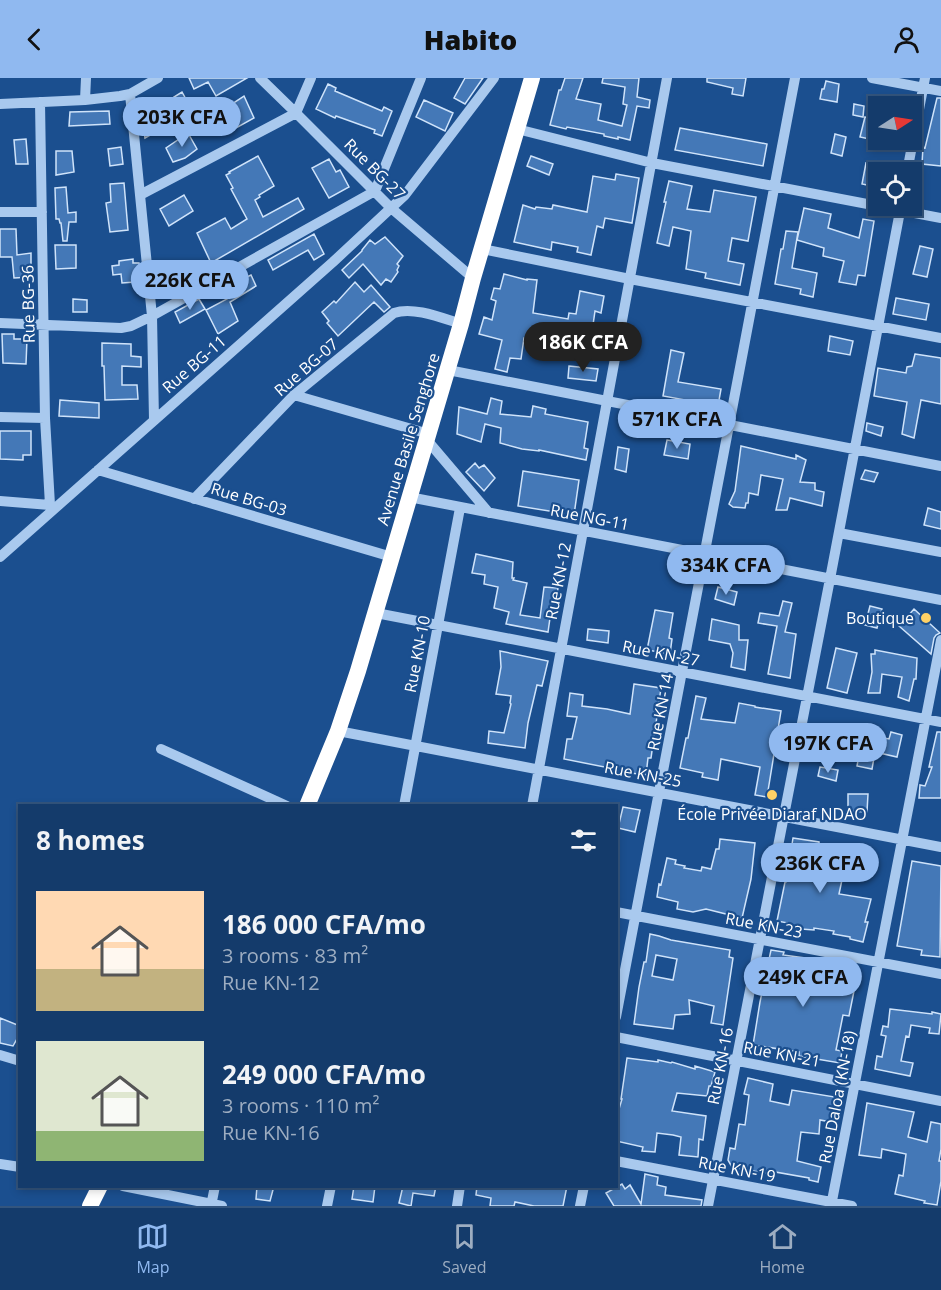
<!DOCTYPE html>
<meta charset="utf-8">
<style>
:root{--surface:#143b6b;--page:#1d4271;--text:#f1f3f6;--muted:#9dadc1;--line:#33557e;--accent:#90b9f0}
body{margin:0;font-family:"Open Sans",sans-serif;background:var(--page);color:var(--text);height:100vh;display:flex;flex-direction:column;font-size:22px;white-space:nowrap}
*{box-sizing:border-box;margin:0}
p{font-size:20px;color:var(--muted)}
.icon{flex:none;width:33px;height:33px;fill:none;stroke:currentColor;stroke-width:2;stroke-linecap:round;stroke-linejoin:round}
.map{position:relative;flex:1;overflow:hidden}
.drawer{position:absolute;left:18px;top:726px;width:600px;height:384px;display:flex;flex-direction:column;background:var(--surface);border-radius:0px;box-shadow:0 3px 9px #0003,0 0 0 2px var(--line)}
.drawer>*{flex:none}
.needle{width:39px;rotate:78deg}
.controls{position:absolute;left:868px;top:18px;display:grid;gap:12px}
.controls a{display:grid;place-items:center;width:54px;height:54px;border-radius:0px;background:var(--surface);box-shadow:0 3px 9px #0003,0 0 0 2px var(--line);font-size:30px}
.price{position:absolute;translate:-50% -51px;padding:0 14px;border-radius:21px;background:var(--accent);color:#111;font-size:20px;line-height:39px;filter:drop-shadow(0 2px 3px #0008)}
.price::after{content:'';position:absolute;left:50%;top:36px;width:18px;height:14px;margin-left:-9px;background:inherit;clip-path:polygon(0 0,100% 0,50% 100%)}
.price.selected{background:#222;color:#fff}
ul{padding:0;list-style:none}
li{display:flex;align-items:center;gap:18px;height:150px;padding:0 18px}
li span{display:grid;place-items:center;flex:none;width:168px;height:120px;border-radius:0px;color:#555}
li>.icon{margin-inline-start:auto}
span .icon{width:72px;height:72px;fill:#fffc;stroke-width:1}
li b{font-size:26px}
h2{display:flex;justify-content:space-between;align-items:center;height:72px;padding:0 18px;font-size:26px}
header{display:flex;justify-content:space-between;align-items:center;height:78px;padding:0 18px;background:var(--accent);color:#111;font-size:27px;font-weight:800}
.dock{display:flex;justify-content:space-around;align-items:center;height:84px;border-top:2px solid var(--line);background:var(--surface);font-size:16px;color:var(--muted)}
.dock a{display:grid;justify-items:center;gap:3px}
.dock .selected{color:var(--accent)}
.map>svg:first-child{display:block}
.building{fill:#4478b7;stroke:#cfe3fa;stroke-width:1.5;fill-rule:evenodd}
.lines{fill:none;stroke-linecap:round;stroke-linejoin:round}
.minor{stroke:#a9c9ee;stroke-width:10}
.highway{stroke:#fff;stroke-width:16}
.poi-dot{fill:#ffd166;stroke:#1b4f8f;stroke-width:2}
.labels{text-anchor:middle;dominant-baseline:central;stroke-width:4.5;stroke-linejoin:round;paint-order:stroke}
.street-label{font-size:16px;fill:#fff;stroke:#1b4f8f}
.poi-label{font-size:16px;fill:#fff;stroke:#1b4f8f;text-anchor:end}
</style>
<header><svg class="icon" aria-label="back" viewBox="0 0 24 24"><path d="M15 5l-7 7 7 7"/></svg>Habito<svg class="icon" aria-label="person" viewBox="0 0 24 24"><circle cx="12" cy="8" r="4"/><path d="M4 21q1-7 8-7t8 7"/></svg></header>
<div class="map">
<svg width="941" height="1128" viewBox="0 0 941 1128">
<rect width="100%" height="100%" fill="#1b4f8f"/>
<path class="building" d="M189 0H247L216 18 208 4 194 11Z
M465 0H483L465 26 454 20Z
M565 0H583L576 21 601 26 598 42 622 48 627 27 623 26 625 9 602 5 603 0H639L637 19 650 22 649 30 637 28 630 62 618 59V61L604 58V56L567 49 566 51 550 47 559 12H561Z
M707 0H746L743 18 732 16 733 10 707 4Z
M826 3 839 6 837 24 820 21 822 11H824Z
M328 6 336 10 335 13 382 33 384 29 392 33 382 58 374 55 375 52 336 38 335 40 316 31Z
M182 14 192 32 185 36 174 19Z
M244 18 254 40 227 55 218 35Z
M937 20H941V88L922 86 923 69 925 70Z
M424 22 453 35 445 53 416 39Z
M854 26 864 28 863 39 853 37Z
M155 32 158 37 162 34 168 47 145 60 142 39Z
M109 33 110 46 69 48 70 34Z
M865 39 879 42V63L860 59Z
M680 50 767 66 763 88 675 72Z
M188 55 197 71 185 80 173 84 166 70Z
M835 56 846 59 842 78 831 75Z
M26 61 28 86H16L14 62Z
M121 69 123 86 110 88 108 71Z
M56 73H72L74 94 56 97Z
M258 78 274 108 259 117 260 119 255 122 263 139 298 120 304 131 211 185 197 155 225 140 231 151 247 141 231 111 233 110 226 97 230 95 229 94Z
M531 78 553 86 549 97 527 88Z
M329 81 336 94 340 92 349 109 329 120 312 90Z
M866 85 876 87 872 108 862 106Z
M616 96 639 100 632 145 605 140 603 150 597 148 591 177 577 174 578 169 552 164 551 172 514 164 523 127 535 131 536 129 552 131 553 127 587 134 593 98 615 102Z
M669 103 692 108 687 131 710 134 714 112 756 119 748 163 732 160 728 183 744 186 740 207 705 200 706 195 686 191 691 153 673 149 669 168 657 165 666 124H664Z
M124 105 128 152 110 154 106 125 111 124 110 106Z
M66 109 68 135 76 134V144H69L67 163H63L61 145H60L59 141H56L55 110Z
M184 117 193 133 169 148 160 131Z
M804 130 831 136 828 150 859 160 863 141 874 143 865 198 858 197 856 207 839 204 844 183 823 178 824 170 797 162Z
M0 151H16L17 177 31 175V199L14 200 12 179H0Z
M786 153 798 154 792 190 817 195 813 219 800 216 801 211 775 206 781 171H783Z
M314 156 324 176 314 182 308 172 273 192 268 182Z
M385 159 403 178 397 186 399 188 397 192 398 194 391 204 386 201 381 207 363 186 349 200 342 192 362 173V172L370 162 375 166Z
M55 167H76V190L56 191Z
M920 168 933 171 927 199 913 196Z
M133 181V185H139L140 193 134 194 135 204 122 205 121 196 113 197 112 188 119 187V183Z
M245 195 247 199 251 197 256 208 230 224 238 243 218 256 206 232 227 221 221 208Z
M504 196 527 202V201L537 202 533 235 568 241 569 235 576 236 580 213 604 218 601 235 595 233 592 254 561 250 558 266 524 260 521 281 510 280 507 294 495 291 502 262 479 256 484 239 492 242 496 223 491 221 494 210 500 211Z
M355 204 364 214 371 207 390 229 384 234 374 224 338 258 327 245 329 243 322 234 334 223 336 225Z
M896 220 929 226 926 242 893 236Z
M73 221 87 222V234H73Z
M199 221 205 231 180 245 175 234Z
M2 256H14V261H27L26 286 3 285Z
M830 258 853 263 850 277 828 273Z
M102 265 131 266V278L141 279V289L122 288V307H137L138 321 105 322 104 288H102Z
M671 272 684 275 678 304 721 311 718 328 663 318Z
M915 276 941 280V326L921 322 914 360 902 356 907 324 874 318 878 290 906 295 907 289 912 288Z
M569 288 598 291 596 303 568 300Z
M491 320 502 323 500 336 531 339 533 328 546 331 545 336 588 344 584 370 588 371 586 382 539 372V373L522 371 500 365 501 350 485 346 481 364 457 356 459 329 487 336Z
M60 322 99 325V340L59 338Z
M867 345 883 349 881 358 866 353Z
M0 353H31V377H23V382L0 381Z
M667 362 690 366 688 381 664 377Z
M741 368 796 381V377L806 382 800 404 815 405V412L824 414 822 428 790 420 787 432H776L783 401 761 397 758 417 749 415 748 425H746L745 430 733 429 729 426 735 413Z
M618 369 629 371 626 394 615 391Z
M475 385 479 390 484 387 495 400 484 413 466 394Z
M865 392 878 395 874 404 861 401Z
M523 393 579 402 574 437 518 428Z
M928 430 941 434V451L924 447Z
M476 476 513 484 512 500H514L513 502 527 505 520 537 540 540 544 509 558 510 555 534 551 533 548 554 506 546 509 534 494 530 498 509 484 506 485 497 472 495Z
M718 509 737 514 734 527 715 521Z
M783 523 792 525 785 554 796 556 790 600 768 596 777 548 758 545 760 535 779 538Z
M870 528 882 531 877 550 865 547Z
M914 531 940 555 936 557 934 560 931 576 899 548Z
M655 532 673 535 669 560 672 561 670 576 647 572Z
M712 541 739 547V562H748L745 592 731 589 733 575 730 566 709 562Z
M588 551 609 553 608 565 587 562Z
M836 570 857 575 847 615 827 610Z
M875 572 917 580 916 601H914L909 623 898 619 902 599 882 596 880 615H868L872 594 871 576H875Z
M500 573 548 583 542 608 537 607 528 645 525 670 488 665 489 653 504 655 511 626 510 625 511 618 496 616 501 589Z
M634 606 661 610 651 680H648L646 697 615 693V691L564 681 567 661H572L577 639 567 638 570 615 583 617 582 628 607 631 630 636Z
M696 618 706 620 701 641 735 645 739 625 755 628V629L781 633 767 719 755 717 760 689 721 681 718 702 702 699 703 695 680 690 686 660H688Z
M891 654 902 657 897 679 875 674 872 691 857 688 863 656 889 661Z
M937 654H941V720H919L920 707 925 708 932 689H929Z
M818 670 831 674 829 685 816 682Z
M820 689 838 692 836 703 818 698Z
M848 716H868L867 734 848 733Z
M623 729 640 732 635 754 618 750Z
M793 760 819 764V769L834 772 833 780 846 783 839 816 871 821 865 844H868L863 864 850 861V859L833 856 834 853 814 850V852L801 851 787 848 788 845 777 843 785 804H786Z
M720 761 755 765 751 801 742 840 706 831 693 834 677 831 678 824 657 819 659 806 661 807 667 780 676 782 675 786 685 788 684 790 701 793 702 789 711 791 716 771H719Z
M912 783 941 788 940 879 921 877 922 872 897 868Z
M650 856 659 858 671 862 730 872 729 879 733 880 723 947 711 945 714 928 689 922 690 936 675 937 673 951 634 946 639 909 644 884H646ZM656 877 677 881 673 902 652 898Z
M771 872 784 874 783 877 805 880 804 886 831 893 857 898 849 938 843 937 836 972 842 973 840 985 799 978V974L753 967 760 924Z
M890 931 932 936V934L941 936 939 956 929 955 930 950 911 947 909 959 906 958 901 983 913 985 910 998 875 991 877 978 882 979 886 958 881 957 883 948 888 949Z
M0 940 20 948V962L17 961 13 968 0 965Z
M627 980 658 984V982L671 985 672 984 695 991V988L715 994 711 1008H709L707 1018 677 1015 672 1033 706 1038 703 1062 699 1061 698 1079 679 1077 681 1059 673 1057 657 1055 655 1074 642 1073 643 1069 616 1063V1041L622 1021H621Z
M748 1000 773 1006 770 1023 789 1027 792 1012 835 1019 831 1044 820 1042 819 1056 801 1054 797 1083 821 1089 818 1104 809 1102V1100L775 1094V1097L732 1089 728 1082 730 1070 735 1071 739 1046 745 1047 749 1017 744 1016Z
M867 1025 914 1034 908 1059 927 1064 931 1044 941 1046V1071L939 1083H941V1103L937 1127 924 1125 925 1123 895 1116 899 1097 903 1098 906 1076 882 1071 881 1080 859 1077Z
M645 1096 658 1099 657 1107 666 1109 665 1117 702 1122 701 1128H614L606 1115 622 1106 625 1111 630 1107 641 1126Z
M257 1108H274L270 1123 256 1121Z
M354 1108H375L373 1124 352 1121Z
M403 1108H436L434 1118 413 1115 411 1128 399 1125Z
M477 1108H494L506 1111 507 1108H567L563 1128H534L515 1124 514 1128H490L491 1120 476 1117Z"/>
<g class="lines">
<path class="minor" d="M260 0 296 35 391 130 473 200
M872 0 941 13
M130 16 152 238 154 342
M85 22 86 0
M40 24 45 340 50 427 52 432
M0 26 85 22 120 18 130 16 158 0
M517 51 652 85 941 140
M907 94 925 0
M140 117 296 35 311 0
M0 134H42
M482 171 630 201 941 260
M0 245 121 250 131 248 152 238 375 113 421 0
M448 292 941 388
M294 317 429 356
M0 339 45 340
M427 362 489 435
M98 392 392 479
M409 419 941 522
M194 421 294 317 394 235C413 228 442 240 461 246
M0 423 50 427
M839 455 941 474
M0 479 333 184 405 117 494 0
M376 535 941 644
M338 653 941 769
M161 671 287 728
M404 728 460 430
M532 728 667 0
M616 834 941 896
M616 939C677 626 735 313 795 0
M616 959 941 1023
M0 977 20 983
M616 1083 852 1128
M0 1086 20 1089
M123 1108 222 1128
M211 1128 215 1108
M327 1128 331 1108
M457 1128 460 1108
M580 1128 584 1108
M708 1128 830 501 901 128
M831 1128 941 562"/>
<path class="highway" d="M307 728 338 653 358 593 461 246 473 200 532 0
M90 1128 100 1108"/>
</g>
<g class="poi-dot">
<circle cx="926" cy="540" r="6"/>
<circle cx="772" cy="717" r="6"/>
</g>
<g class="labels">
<g class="street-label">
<text transform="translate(375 91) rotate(45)">Rue BG-27</text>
<text transform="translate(28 226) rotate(-91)">Rue BG-36</text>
<text transform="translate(194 286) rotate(-41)">Rue BG-11</text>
<text transform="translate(306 289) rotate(-41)">Rue BG-07</text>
<text transform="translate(408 361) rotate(-73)">Avenue Basile Senghore</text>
<text transform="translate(249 421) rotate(17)">Rue BG-03</text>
<text transform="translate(590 439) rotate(11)">Rue NG-11</text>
<text transform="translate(558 503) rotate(-79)">Rue KN-12</text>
<text transform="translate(661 575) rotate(11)">Rue KN-27</text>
<text transform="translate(417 576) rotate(-79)">Rue KN-10</text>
<text transform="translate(660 634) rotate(-79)">Rue KN-14</text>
<text transform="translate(643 696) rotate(11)">Rue KN-25</text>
<text transform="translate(764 847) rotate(11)">Rue KN-23</text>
<text transform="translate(782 976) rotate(11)">Rue KN-21</text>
<text transform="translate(720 988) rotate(-79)">Rue KN-16</text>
<text transform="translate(837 1019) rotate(-79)">Rue Daloa (KN-18)</text>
<text transform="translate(737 1091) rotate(11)">Rue KN-19</text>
</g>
<g class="poi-label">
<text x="914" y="540">Boutique</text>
<text x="772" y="736" text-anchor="middle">École Privée Diaraf NDAO</text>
</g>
</g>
</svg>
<div class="controls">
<a><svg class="needle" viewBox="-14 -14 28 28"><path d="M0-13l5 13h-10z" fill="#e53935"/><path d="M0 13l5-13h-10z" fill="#9dadc1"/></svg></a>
<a><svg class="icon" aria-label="locate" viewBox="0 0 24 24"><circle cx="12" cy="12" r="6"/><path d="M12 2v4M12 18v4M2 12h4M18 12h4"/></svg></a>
</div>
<b class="price" style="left:182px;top:70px">203K CFA</b>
<b class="price" style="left:190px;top:233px">226K CFA</b>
<b class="price selected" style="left:583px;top:295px">186K CFA</b>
<b class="price" style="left:677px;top:372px">571K CFA</b>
<b class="price" style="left:726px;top:518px">334K CFA</b>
<b class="price" style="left:828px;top:696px">197K CFA</b>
<b class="price" style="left:820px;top:816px">236K CFA</b>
<b class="price" style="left:803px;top:930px">249K CFA</b>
<section class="drawer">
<h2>8 homes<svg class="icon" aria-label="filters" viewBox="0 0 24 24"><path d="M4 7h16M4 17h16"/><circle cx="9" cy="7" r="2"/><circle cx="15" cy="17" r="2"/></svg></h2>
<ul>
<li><span style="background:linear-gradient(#ffd9b3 65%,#c2b280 0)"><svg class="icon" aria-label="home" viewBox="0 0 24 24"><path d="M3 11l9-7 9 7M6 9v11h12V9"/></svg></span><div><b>186 000 CFA/mo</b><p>3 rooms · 83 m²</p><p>Rue KN-12</p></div></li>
<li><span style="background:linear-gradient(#dfe7d0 75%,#8fb573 0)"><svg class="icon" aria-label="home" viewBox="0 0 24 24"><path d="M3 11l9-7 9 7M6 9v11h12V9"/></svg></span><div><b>249 000 CFA/mo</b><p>3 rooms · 110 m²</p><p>Rue KN-16</p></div></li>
</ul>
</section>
</div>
<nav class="dock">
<a class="selected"><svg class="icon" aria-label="map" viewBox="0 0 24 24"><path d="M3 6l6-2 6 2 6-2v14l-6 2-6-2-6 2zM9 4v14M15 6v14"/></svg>Map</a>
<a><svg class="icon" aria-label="saved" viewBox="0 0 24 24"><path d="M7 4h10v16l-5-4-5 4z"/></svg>Saved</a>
<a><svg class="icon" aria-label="home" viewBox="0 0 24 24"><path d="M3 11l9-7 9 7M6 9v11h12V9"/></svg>Home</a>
</nav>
